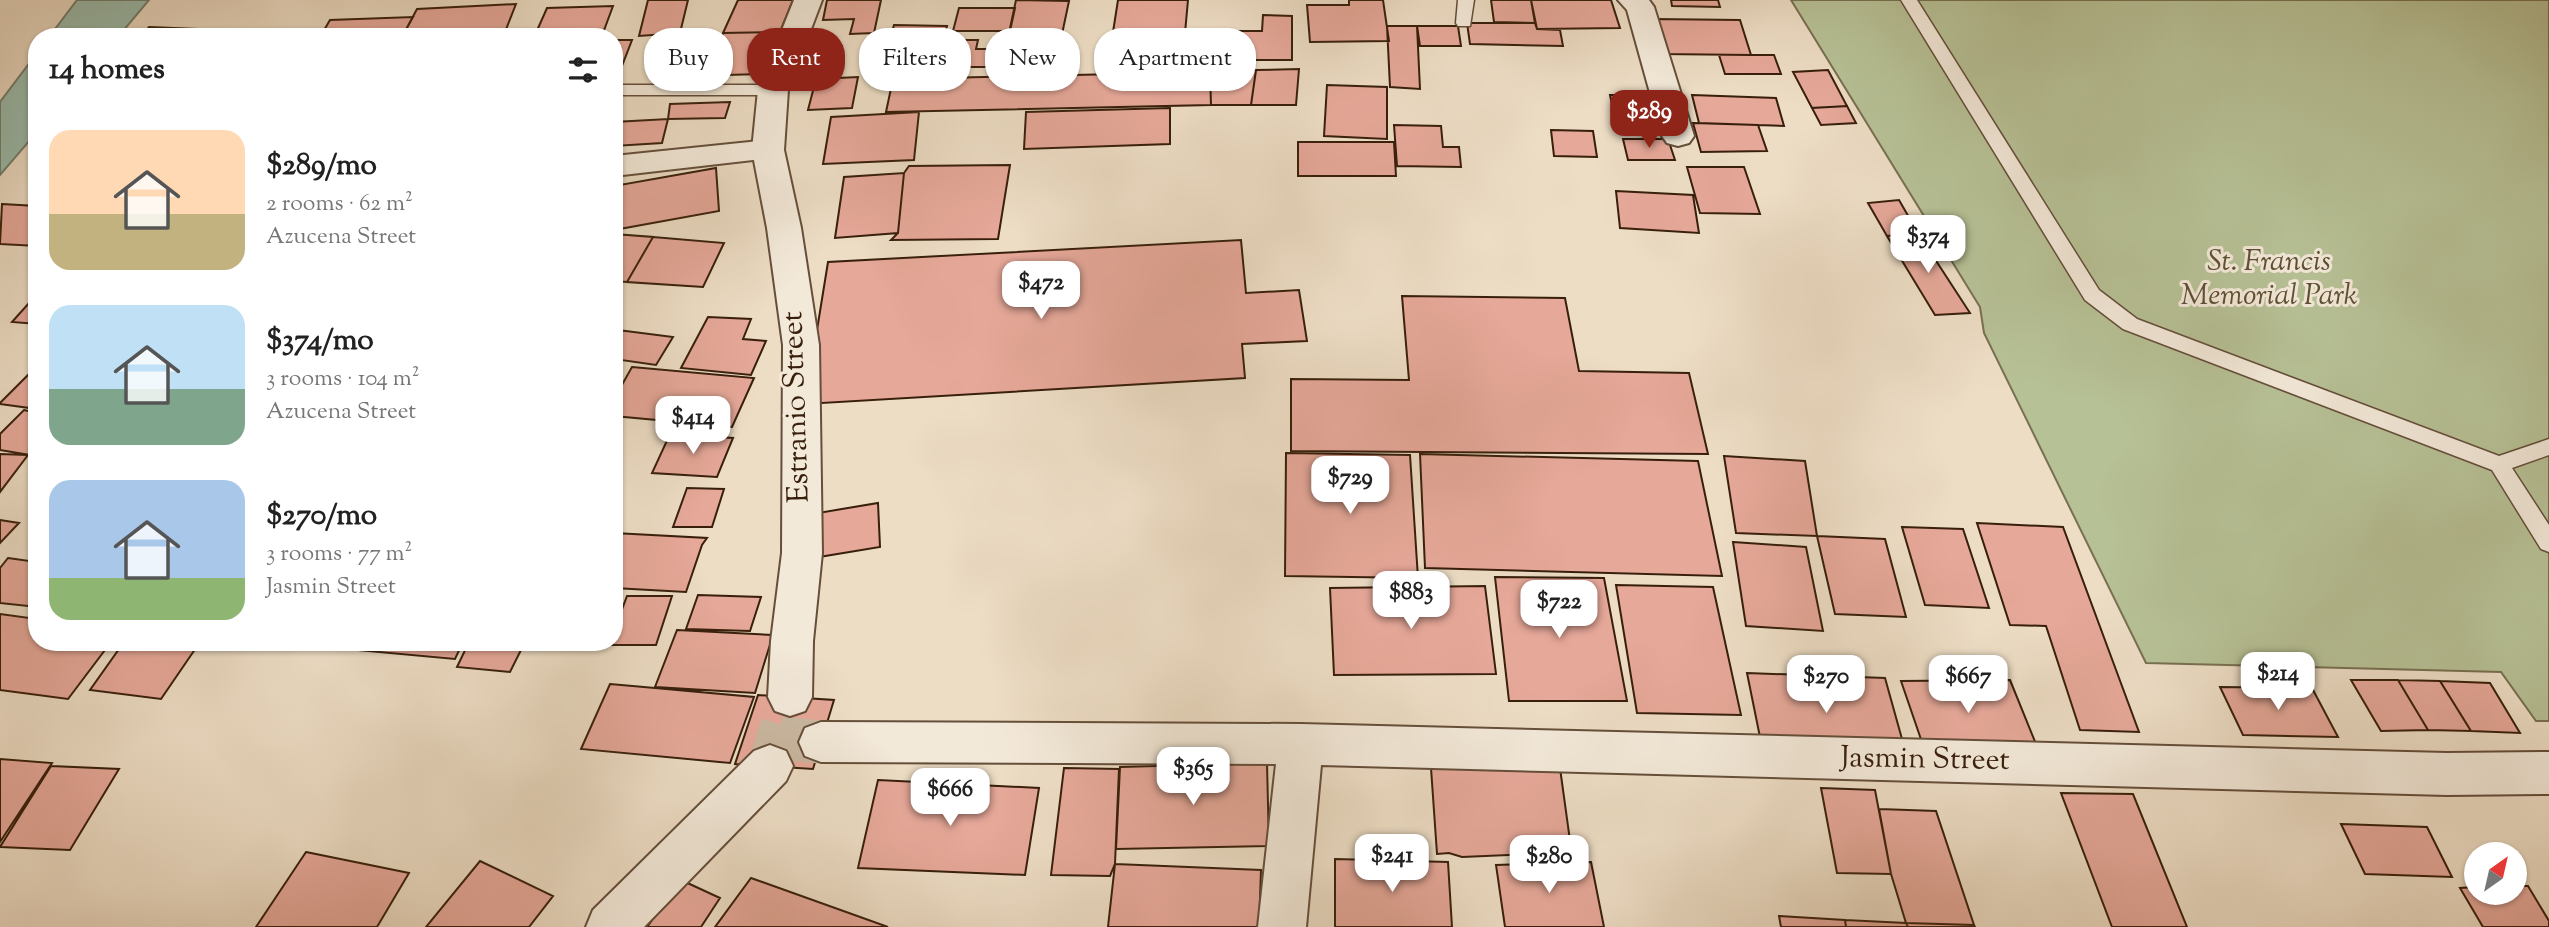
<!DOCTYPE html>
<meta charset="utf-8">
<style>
:root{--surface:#fff;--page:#f6f6f6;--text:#222;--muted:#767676;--accent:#8f2418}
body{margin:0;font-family:"Sorts Mill Goudy",serif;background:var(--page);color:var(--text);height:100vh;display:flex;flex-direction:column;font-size:26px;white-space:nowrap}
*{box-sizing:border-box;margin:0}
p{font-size:23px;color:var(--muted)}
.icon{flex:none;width:38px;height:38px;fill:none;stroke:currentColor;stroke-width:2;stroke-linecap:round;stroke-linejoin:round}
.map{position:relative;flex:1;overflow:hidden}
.side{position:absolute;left:28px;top:28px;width:595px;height:623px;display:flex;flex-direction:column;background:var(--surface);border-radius:28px;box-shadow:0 2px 5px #0004}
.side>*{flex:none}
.guide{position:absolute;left:644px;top:28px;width:665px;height:63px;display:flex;gap:14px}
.needle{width:46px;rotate:34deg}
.controls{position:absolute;left:2464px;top:842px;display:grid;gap:14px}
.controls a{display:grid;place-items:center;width:63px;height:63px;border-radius:50%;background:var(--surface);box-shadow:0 2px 5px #0004;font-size:35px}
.price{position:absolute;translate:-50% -60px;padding:0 16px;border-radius:14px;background:#fff;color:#222;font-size:23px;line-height:46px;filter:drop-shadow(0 2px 4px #0008)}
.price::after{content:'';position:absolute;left:50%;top:42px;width:21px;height:16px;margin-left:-10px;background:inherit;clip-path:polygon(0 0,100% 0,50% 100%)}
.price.active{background:var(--accent);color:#fff}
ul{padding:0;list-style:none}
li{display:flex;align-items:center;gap:21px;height:175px;padding:0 21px}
li span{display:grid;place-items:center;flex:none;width:196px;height:140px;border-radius:21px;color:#555}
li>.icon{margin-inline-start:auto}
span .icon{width:84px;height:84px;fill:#fffc;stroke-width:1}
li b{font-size:30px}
h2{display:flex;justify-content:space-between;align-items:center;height:84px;padding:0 21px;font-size:30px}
.tag{padding:0 24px;border-radius:28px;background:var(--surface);box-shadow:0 2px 5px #0004;font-size:24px;line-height:63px}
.tag.active{background:var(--accent);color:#fff}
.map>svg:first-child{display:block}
.green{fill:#b7c196;stroke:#787051;stroke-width:2}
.water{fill:#9abdae;stroke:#737e6d;stroke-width:2}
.building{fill:#e6a899;stroke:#381f0c;stroke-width:2}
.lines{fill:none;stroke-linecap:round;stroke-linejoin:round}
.minor-tunnel{stroke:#c9b7a0;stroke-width:43;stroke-dasharray:43 21;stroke-linecap:butt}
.tertiary-tunnel{stroke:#c9b7a0;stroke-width:43;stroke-dasharray:43 21;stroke-linecap:butt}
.service-casing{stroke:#654e3a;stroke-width:3}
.minor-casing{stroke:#654e3a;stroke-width:4}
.tertiary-casing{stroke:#654e3a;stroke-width:4}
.service{fill:#f3e9d9;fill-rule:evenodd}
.minor{fill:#f3e9d9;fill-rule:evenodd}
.tertiary{fill:#f3e9d9;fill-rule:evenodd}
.labels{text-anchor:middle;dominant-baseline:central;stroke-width:6;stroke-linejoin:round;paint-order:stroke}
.park-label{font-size:30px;font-style:italic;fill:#5e5035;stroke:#f3e9d9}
.street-label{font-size:30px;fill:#381f0c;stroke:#f3e9d9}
</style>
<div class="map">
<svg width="2549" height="927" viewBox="0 0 2549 927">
<rect width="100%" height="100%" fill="#edddc5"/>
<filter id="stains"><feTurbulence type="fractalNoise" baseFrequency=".00286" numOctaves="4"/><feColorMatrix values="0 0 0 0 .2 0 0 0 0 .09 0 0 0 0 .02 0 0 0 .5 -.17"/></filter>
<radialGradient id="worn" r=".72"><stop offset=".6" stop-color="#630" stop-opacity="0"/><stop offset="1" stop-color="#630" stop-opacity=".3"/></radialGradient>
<path class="green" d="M1791 0H2549V721H2536L2501 672 2146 663 1984 333 1980 307Z"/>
<path class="water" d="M77 0H149L118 37H49Z
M37 53V132L0 175V102Z"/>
<path class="building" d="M648 0H688L680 33 639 36Z
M738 0H793L780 32 723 33Z
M827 0H881L874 33 850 34 854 19 823 20Z
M1016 0 1069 1 1061 39 1008 38Z
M1118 0H1188L1185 33 1113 32Z
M1349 0H1383L1389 41 1310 42 1307 5H1349Z
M1491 0H1531L1535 23 1494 22Z
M1531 0H1611L1620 28 1537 29Z
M1671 0H1718L1720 7 1672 6Z
M516 4 503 37H402L417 9Z
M613 6 603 33 535 35 547 8Z
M959 8H1015L1010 31H953Z
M1263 15 1292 16V60H1228L1229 31H1262Z
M413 17 402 37H320L330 20Z
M1652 19 1740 20 1751 55 1660 54Z
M1467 23H1535L1537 29 1560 30 1563 46 1470 44Z
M894 25 947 26 938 62H883Z
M1387 26H1417L1420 89 1390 87Z
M1417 26H1458L1461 46H1420Z
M149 27 196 29 190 37H140Z
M780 32 767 74 685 76 697 43H720L723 33Z
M1215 33 1210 72 1136 70 1137 35Z
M999 38H1050L1045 67H943L949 40H978L976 49H997Z
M614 40H632L620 71H614Z
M1719 55H1774L1781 74H1725Z
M1299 69 1296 105H1251L1256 70Z
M1256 70 1251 105H1211L1210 72Z
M1828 70 1847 106 1812 108 1793 72Z
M1210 72 1211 105 886 112 893 79Z
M858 77 852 108 808 110 816 79Z
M1327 85 1387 87V139L1324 136Z
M1610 95H1652L1658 118H1615Z
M1692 95 1776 98 1784 126 1699 123Z
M730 102 725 118 668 119 670 104Z
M1847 106 1856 123 1821 125 1812 108Z
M1170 108V144L1024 149 1026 112Z
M919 112 914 160 823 164 831 117Z
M668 119 662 143 614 146V122Z
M1693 123 1758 125 1767 151 1701 152Z
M1394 125 1441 126 1443 147H1459L1461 167 1397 166Z
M1551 130 1593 131 1597 157 1554 156Z
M1623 139H1668L1675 160H1628Z
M1298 142H1394L1396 176H1298Z
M1010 165 998 239 891 240 898 233 904 173 909 166Z
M1687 167H1744L1760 214 1700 213Z
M716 168 719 211 614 230V186Z
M904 173 898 233 835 238 844 177Z
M1616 191 1693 195 1699 233 1620 228Z
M1899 200 1918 233 1887 236 1868 203Z
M2 204 37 206V246L0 244Z
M1918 233 1970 313 1935 315 1887 236Z
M614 234 653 237 627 282 614 281Z
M653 237 724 243 703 287 627 282Z
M1241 240 1246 293 1299 290 1307 341 1242 344 1245 378 805 404 828 262Z
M37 294V324L12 322Z
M1402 296 1565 298 1579 371 1689 373 1708 454 1291 451V379L1409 380Z
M708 317 751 319 743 339 766 341 751 375 681 368Z
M618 330 673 337 656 365 614 359V336Z
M37 366V409L0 404V403Z
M632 367 754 378 732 427 614 416V399Z
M24 410 37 413 36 456 0 450V434Z
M670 434 733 438 717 477 652 473Z
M1286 453 1410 455 1418 578 1285 576Z
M0 454 28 455 0 492Z
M1420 454 1698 461 1722 576 1425 568Z
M1724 456 1805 461 1817 536 1736 533Z
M687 488 724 489 712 527H673Z
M878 503 880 547 819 557 818 513Z
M0 520 19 523 0 543Z
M1977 523 2063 527 2139 732 2080 730 2046 626 2010 625Z
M1902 527 1963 529 1989 608 1925 605Z
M614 533 707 538 702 545 686 592 614 588Z
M1817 536 1885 539 1906 617 1835 614Z
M1733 542 1806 547 1823 631 1746 626Z
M8 558 37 562V607L0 603V568Z
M1495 577 1604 578 1627 701H1509Z
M1616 585 1713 587 1741 715 1637 713Z
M1485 586 1496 674 1334 675 1330 588Z
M698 595 761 597 750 631 686 629Z
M627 596H672L656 645H610L614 642V631Z
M0 614 37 619V642H111L68 699 0 690Z
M677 630 773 635 755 693 655 687Z
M124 642H200L161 699 90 690Z
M327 642H463L455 659 324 647Z
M469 642H525L510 672 457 667Z
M560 642H610V645Z
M1747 673 1885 678 1907 757 1763 752Z
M2010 680 2038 749 1925 751 1901 681Z
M2351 680H2398L2428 730 2381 731Z
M2398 680 2440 681 2471 731 2428 730Z
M2440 681 2490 683 2520 733 2471 731Z
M610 684 655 688 754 697 730 763 581 749Z
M2220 687 2312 688 2338 737 2243 735Z
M758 695 834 700 813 769 735 764Z
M0 759 52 763 0 842Z
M1267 763 1269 846 1116 849 1120 767Z
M51 766 119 769 70 850 0 847Z
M1064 768 1119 769 1115 864 1110 876 1051 875Z
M1431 768H1560L1572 855 1558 853 1462 857 1449 853 1437 854Z
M878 780 1039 788 1025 875 858 868Z
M1821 788 1875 790 1891 874 1837 873Z
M2061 793 2133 794 2187 927H2112Z
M1879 809 1936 811 1974 925 1906 923 1891 874Z
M2341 824 2427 827 2452 877 2365 874Z
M306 852 409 873 377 927H256Z
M1335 859 1448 862 1452 927H1335Z
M480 861 553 896 529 927H426Z
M1591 862 1604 927H1505L1496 865Z
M1115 864 1261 870 1259 927H1108Z
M751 878 888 927H715Z
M681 880 720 898 701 927H647Z
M2515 886H2528L2549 921V927H2483L2460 888 2476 887V892H2515Z
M1779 916 1845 920 1846 927H1781Z
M1845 920 1906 923 1908 927H1846Z
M1906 923 1974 925 1975 927H1908Z"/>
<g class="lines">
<path class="minor-tunnel" d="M780 738 821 742"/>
<path class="tertiary-tunnel" d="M770 766 790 697"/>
<g class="service-casing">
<path id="service" d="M1458 0H1474L1470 26H1458L1456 23Z
M1901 0H1917L2099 290 2137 319 2499 456 2549 439V455L2512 468 2549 525V552L2541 549 2492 470 2123 329 2085 300Z
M614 85H773L781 90 773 95H614Z"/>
</g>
<g class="minor-casing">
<path id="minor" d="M1618 0H1649L1654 7 1694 136 1689 143 1678 146 1667 143 1662 136 1627 10Z
M768 140 779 143 784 150 779 157 614 176V156Z
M821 722 1301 724 2447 753 2549 752V794L2447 795 1321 765 1306 927H1258L1276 764 821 762 805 756 799 742 805 728Z"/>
</g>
<g class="tertiary-casing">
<path id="tertiary" d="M794 0H822L788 90 784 150 801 228 819 345 822 553 813 641 812 697 805 711 790 716 775 711 768 697 771 641 782 553 783 345 767 228 752 150 758 90Z
M770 745 786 751 793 766 786 781 644 927H586L593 910 754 751Z"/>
</g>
<use href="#service" class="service"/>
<use href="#minor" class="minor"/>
<use href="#tertiary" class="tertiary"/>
</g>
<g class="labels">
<g class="park-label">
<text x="2269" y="262">St. Francis<tspan x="2269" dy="34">Memorial Park</tspan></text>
</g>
<g class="street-label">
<text transform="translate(797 407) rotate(-92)">Estranio Street</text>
<text transform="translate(1925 760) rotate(1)">Jasmin Street</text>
</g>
</g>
<rect width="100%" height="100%" filter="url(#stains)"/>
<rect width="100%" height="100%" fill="url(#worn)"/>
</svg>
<div class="controls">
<a><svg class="needle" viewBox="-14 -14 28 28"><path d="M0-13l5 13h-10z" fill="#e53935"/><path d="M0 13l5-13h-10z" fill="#767676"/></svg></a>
</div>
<b class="price active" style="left:1649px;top:150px">$289</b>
<b class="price" style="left:1928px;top:275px">$374</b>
<b class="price" style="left:1041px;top:321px">$472</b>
<b class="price" style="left:693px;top:456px">$414</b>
<b class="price" style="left:1350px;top:516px">$729</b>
<b class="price" style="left:1411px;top:631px">$883</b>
<b class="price" style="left:1559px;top:640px">$722</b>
<b class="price" style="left:2278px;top:712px">$214</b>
<b class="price" style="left:1826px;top:715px">$270</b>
<b class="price" style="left:1968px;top:715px">$667</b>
<b class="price" style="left:1193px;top:807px">$365</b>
<b class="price" style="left:950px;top:828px">$666</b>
<b class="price" style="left:1392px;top:894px">$241</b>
<b class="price" style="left:1549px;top:895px">$280</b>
<div class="guide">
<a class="tag">Buy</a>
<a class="tag active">Rent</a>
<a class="tag">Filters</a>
<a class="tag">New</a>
<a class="tag">Apartment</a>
</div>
<section class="side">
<h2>14 homes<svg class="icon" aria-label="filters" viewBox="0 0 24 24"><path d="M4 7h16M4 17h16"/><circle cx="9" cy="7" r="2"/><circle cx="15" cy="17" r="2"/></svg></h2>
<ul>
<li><span style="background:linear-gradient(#ffd9b3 60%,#c2b280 0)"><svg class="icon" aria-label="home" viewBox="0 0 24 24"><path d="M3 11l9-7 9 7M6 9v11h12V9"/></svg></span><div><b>$289/mo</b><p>2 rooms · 62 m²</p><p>Azucena Street</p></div></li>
<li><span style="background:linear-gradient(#bfe0f5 60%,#7fa58c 0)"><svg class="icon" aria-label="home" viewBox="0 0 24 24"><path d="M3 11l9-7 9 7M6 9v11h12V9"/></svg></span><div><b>$374/mo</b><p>3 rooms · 104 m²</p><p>Azucena Street</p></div></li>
<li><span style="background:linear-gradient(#a9c7e8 70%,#8fb573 0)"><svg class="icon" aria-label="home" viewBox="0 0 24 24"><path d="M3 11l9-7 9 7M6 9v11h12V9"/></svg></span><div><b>$270/mo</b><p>3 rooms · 77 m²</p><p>Jasmin Street</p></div></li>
</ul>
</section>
</div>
